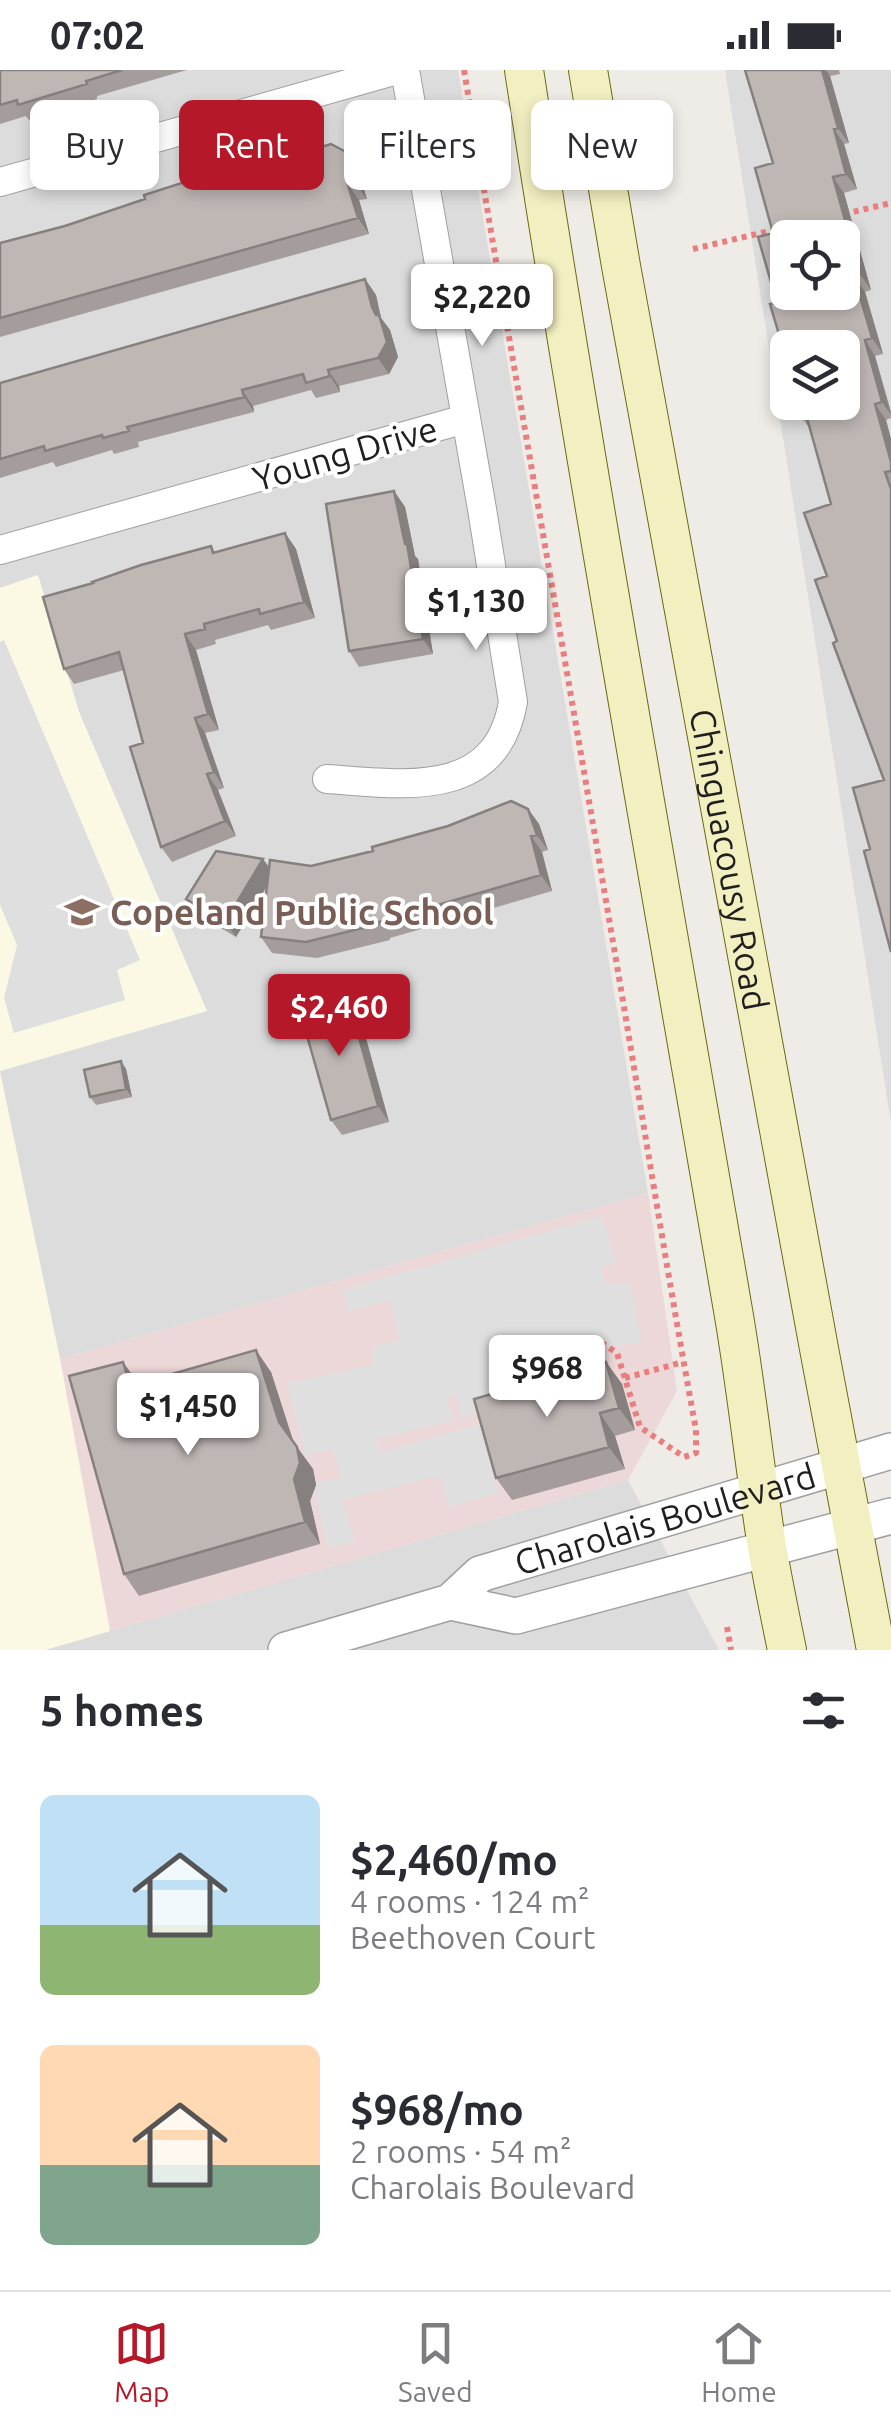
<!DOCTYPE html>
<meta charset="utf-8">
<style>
:root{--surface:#fff;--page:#f2f2f3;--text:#2b2b33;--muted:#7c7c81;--line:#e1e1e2;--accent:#b51929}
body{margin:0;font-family:Ubuntu,sans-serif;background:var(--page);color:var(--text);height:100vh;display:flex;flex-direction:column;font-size:38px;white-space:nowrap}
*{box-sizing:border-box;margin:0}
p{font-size:32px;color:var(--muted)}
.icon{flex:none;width:55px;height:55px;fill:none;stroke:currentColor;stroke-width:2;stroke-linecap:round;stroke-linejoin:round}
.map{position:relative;height:1580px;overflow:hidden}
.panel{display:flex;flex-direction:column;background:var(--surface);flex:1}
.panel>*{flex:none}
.guide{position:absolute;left:30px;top:30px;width:832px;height:90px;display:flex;gap:20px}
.controls{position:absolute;left:770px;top:150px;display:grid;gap:20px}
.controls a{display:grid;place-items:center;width:90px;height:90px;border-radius:15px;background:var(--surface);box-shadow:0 5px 15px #0003;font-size:50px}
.price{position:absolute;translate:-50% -85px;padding:0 22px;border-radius:10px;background:#fff;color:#222;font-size:32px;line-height:65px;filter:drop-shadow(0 2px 5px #0008)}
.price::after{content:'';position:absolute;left:50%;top:60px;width:30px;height:22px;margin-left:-15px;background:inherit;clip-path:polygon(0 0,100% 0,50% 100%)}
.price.on{background:var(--accent);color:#fff}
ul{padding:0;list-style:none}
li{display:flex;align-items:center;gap:30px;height:250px;padding:0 40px}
li span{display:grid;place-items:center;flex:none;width:280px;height:200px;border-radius:15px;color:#555}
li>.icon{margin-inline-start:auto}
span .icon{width:120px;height:120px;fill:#fffc;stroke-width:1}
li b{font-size:42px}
h2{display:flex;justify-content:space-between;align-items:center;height:120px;padding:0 40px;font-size:42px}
.pill{padding:0 35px;border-radius:15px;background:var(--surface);box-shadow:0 5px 15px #0003;font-size:35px;line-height:90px}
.pill.on{background:var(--accent);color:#fff}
.status{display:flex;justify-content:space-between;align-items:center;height:70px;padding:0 50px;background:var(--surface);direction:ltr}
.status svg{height:28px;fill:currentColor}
.tabs{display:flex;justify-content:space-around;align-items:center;height:140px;border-top:2px solid var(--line);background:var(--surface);font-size:28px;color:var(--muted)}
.tabs a{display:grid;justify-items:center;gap:5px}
.tabs .on{color:var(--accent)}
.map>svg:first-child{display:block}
.residential{fill:#dddcdc;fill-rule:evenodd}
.commercial{fill:#edd8d9}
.education{fill:#fbf9e3}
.parking{fill:#dfdfdf}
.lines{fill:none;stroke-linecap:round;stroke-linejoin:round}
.minor-casing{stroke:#a0a0a0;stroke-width:30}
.tertiary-casing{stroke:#a0a0a0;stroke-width:38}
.secondary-casing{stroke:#696a13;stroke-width:40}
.path{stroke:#e97e7e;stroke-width:6;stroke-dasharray:5 5;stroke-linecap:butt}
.minor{stroke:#fff;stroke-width:28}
.tertiary{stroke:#fff;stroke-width:35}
.secondary{stroke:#f2efc1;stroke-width:38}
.wall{fill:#a49d9b}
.shaded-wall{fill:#86807e}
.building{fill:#bfb7b4;stroke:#86807e;stroke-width:2.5;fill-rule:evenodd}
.labels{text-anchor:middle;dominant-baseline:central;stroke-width:8;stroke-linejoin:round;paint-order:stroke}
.street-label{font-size:35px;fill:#1f1f1f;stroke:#fff}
.education-label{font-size:35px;font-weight:bold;fill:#785e54;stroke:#fff;text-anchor:start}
</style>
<div class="status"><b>07:02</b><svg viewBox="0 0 49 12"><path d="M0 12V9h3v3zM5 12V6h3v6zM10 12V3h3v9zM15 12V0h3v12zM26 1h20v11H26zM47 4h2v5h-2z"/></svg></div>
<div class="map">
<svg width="891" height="1580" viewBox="0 0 891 1580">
<rect width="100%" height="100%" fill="#efebe7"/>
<path class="residential" d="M0 0H458L648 1123 60 1289 0 1001 206 941 79 642 38 505 0 518Z
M725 0H891V1053ZM788 168H842V222H788ZM788 278H842V332H788Z
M628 1410 719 1580H45Z"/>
<path class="commercial" d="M648 1123 677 1321 628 1410 110 1561 60 1289Z"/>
<path class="education" d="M38 505 79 642 207 941 0 1001V518Z
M0 1002 60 1289 110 1561 45 1580H0Z"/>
<path class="parking" d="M4 570 140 890 117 900 125 930 14 963 4 928 17 875 0 835V572Z
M602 1146 616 1193 602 1197 605 1214 630 1212 641 1272 606 1278 610 1306 462 1348 456 1325 447 1329 454 1350 376 1369 380 1383 479 1354 498 1423 450 1437 440 1406 341 1430 356 1471 328 1478 313 1414 341 1407 332 1379 305 1386 287 1313 373 1295 372 1276 399 1270 390 1231 348 1241 343 1220Z"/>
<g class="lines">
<g class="minor-casing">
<path id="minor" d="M0 112 397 0
M0 480 465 349
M327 709C402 714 496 731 513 632L482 439 405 0"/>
</g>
<g class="tertiary-casing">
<g id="tertiary">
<path d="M450 1532 516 1546 891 1446"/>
<path id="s1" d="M286 1580 450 1532 480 1504 891 1381"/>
</g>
</g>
<g class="secondary-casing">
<g id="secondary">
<path d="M524 0C588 416 663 831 734 1246 747 1323 755 1400 767 1477 773 1512 780 1546 787 1580"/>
<path id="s2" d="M588 0 621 196 820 1284 876 1580"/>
</g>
</g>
<path class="path" d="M464 0C510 279 560 558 607 837 637 1011 664 1186 696 1360V1383L684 1387 640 1357 617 1283 602 1273
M844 144 891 133
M693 179 778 159
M625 1308 683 1292
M727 1557 731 1580"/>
<use href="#minor" class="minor"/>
<use href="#tertiary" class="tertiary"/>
<use href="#secondary" class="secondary"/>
</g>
<path class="wall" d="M0 0H187L97 26V29L29 50 26 46 0 54Z
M745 0H839L840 4 830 6 849 73 844 74 857 119 844 123 871 220 865 222 883 284 875 286 891 341V348L886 350 891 369V882L870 779 884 710 837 571 827 506 831 434 810 359 803 349 777 233 773 163V93Z
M346 82 357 98 367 129 359 130 369 164 0 267V173L200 117Z
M365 209 376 225 381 248 390 260 398 287 389 304 339 316 340 322 316 328 311 320 253 336 254 342 138 372 139 377 114 384 112 380 56 397 53 392 0 408V313Z
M394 421 405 437 415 486 418 489 433 584 359 597 349 581Z
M285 463 296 479 315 548 271 560 268 555 215 570 216 574 196 580 219 660 205 663 224 718 218 720 236 766 172 792 161 777 143 673 124 600 74 614 64 599 93 513 211 476 215 482Z
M528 739 539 754 548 780 542 782 552 821 390 868V870L317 888 272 883 261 867 267 816 236 867 197 844 186 829 269 797 311 796Z
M359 943 389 1052 342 1065 331 1050Z
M121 991 126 999 132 1027 96 1035 90 1027Z
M606 1292 622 1314 635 1360 615 1366 625 1399 512 1430 496 1408Z
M271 1302 294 1373 313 1399 316 1415 310 1431 320 1474 139 1526 124 1504 138 1314Z"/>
<path class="shaded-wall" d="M822 0H826L830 6 849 73 838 58Z
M834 59 844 74 857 119 846 104Z
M346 82 357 98 367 129 356 114Z
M833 107 844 123 871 220 860 204Z
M348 115 359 130 369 164 358 148Z
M854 206 865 222 883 284 872 268Z
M365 209 376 225 381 248 390 260 398 287 389 304 378 288 372 237Z
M865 270 875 286 891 345 882 332Z
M328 300 339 316 340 322 330 306Z
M242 320 253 336 254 342 244 327Z
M875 334 886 350 891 369V392Z
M394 421 405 437 415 486 418 489 433 584 423 569Z
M285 463 296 479 315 548 304 532Z
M185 564 196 580 219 660 208 644Z
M195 648 205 663 224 718 214 702Z
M207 704 218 720 236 766 225 751Z
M528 739 539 754 548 780 537 765Z
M531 766 542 782 552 821 541 805Z
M263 789 274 804 236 867 225 852Z
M348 928 359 943 389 1052 378 1036Z
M121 991 126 999 132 1027 126 1019Z
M256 1280 271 1302 294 1374 279 1352Z
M123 1292 139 1314 130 1316Z
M606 1292 622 1314 635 1360 619 1338Z
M600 1343 615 1366 625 1399 609 1377Z
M297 1377 313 1399 316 1415 310 1431 320 1474 305 1452 294 1409Z"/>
<path class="building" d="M0 0H122L86 11 87 14 18 35 17 30 0 35Z
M745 0H822L838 58 834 59 846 104 833 107 860 204 854 206 872 268 865 270 882 332 875 334 891 392V401L885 402 891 419V882L864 781 870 779 853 718 884 710 833 573 837 571 815 510 827 506 804 443 831 434 807 348 803 349 798 332H842V278H788V295L770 234 777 233 758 167 773 163 755 98 773 93ZM788 168H842V222H788Z
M331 74 346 82 356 114 348 115 358 148 0 248V173L65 156 145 129 144 125 194 109 198 118 258 100 257 96Z
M365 209 372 237 376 245H379L387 272 378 288 328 300 330 306 306 313 303 304 242 320 244 327 127 357 129 361 103 368 102 365 45 381 44 376 0 389V313Z
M394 421 405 474H407L423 569 349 581 326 434Z
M285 463 304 532 260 544 259 539 204 554 205 559 185 564 208 644 195 648 214 702 207 704 225 751 161 777 130 677 143 673 119 582 64 599 43 527 93 513 92 512 141 495 211 476 213 483Z
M511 731 528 739 537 765 531 766 541 805 379 852V854L306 872 261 867 270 790 311 796 373 781 372 777 448 756Z
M216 781 263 789 225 852 186 829Z
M348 928 378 1036 331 1050 300 941Z
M121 991 126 1019 90 1027 84 1000Z
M256 1280 279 1352 297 1377 300 1393 294 1409 305 1452 124 1504 69 1306 123 1292 130 1316Z
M606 1292 619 1338 600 1343 609 1377 496 1408 474 1329Z"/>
<defs>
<g id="school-bare" transform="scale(2.7)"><path d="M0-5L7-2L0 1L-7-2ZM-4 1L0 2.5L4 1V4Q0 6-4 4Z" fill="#8d6e63" stroke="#fff" stroke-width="2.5" paint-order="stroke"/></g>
</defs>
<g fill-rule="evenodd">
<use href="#school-bare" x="82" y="842"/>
</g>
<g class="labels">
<g class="street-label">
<text transform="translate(345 383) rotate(-16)">Young Drive</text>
<text stroke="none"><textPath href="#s2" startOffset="802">Chinguacousy Road</textPath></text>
<text stroke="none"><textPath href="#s1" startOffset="405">Charolais Boulevard</textPath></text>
</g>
<g class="education-label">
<text x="110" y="842">Copeland Public School</text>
</g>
</g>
</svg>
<div class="controls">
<a><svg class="icon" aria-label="locate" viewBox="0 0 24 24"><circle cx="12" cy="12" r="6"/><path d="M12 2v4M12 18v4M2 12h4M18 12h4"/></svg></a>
<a><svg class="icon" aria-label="layers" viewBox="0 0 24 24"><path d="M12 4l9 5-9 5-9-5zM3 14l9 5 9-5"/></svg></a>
</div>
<b class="price" style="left:482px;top:279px">$2,220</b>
<b class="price" style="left:476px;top:583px">$1,130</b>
<b class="price on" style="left:339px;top:989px">$2,460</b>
<b class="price" style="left:547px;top:1350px">$968</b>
<b class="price" style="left:188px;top:1388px">$1,450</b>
<div class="guide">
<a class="pill">Buy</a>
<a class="pill on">Rent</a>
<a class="pill">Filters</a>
<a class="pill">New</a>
</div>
</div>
<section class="panel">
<h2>5 homes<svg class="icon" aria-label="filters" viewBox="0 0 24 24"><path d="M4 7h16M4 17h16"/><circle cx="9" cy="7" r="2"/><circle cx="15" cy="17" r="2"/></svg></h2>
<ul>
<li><span style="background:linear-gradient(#bfe0f5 65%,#8fb573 0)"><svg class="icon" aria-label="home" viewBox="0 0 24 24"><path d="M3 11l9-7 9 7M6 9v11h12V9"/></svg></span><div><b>$2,460/mo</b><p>4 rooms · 124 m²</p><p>Beethoven Court</p></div></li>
<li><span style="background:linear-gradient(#ffd9b3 60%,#7fa58c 0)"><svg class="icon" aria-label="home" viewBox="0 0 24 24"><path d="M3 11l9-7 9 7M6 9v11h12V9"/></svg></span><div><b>$968/mo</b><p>2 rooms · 54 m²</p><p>Charolais Boulevard</p></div></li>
</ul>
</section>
<nav class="tabs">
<a class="on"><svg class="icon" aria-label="map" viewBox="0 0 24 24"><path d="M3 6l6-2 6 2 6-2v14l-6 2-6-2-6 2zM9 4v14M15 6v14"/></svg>Map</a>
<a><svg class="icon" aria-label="saved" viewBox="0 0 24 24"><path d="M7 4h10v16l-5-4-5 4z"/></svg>Saved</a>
<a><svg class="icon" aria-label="home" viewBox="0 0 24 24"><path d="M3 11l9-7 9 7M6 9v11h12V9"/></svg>Home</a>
</nav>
